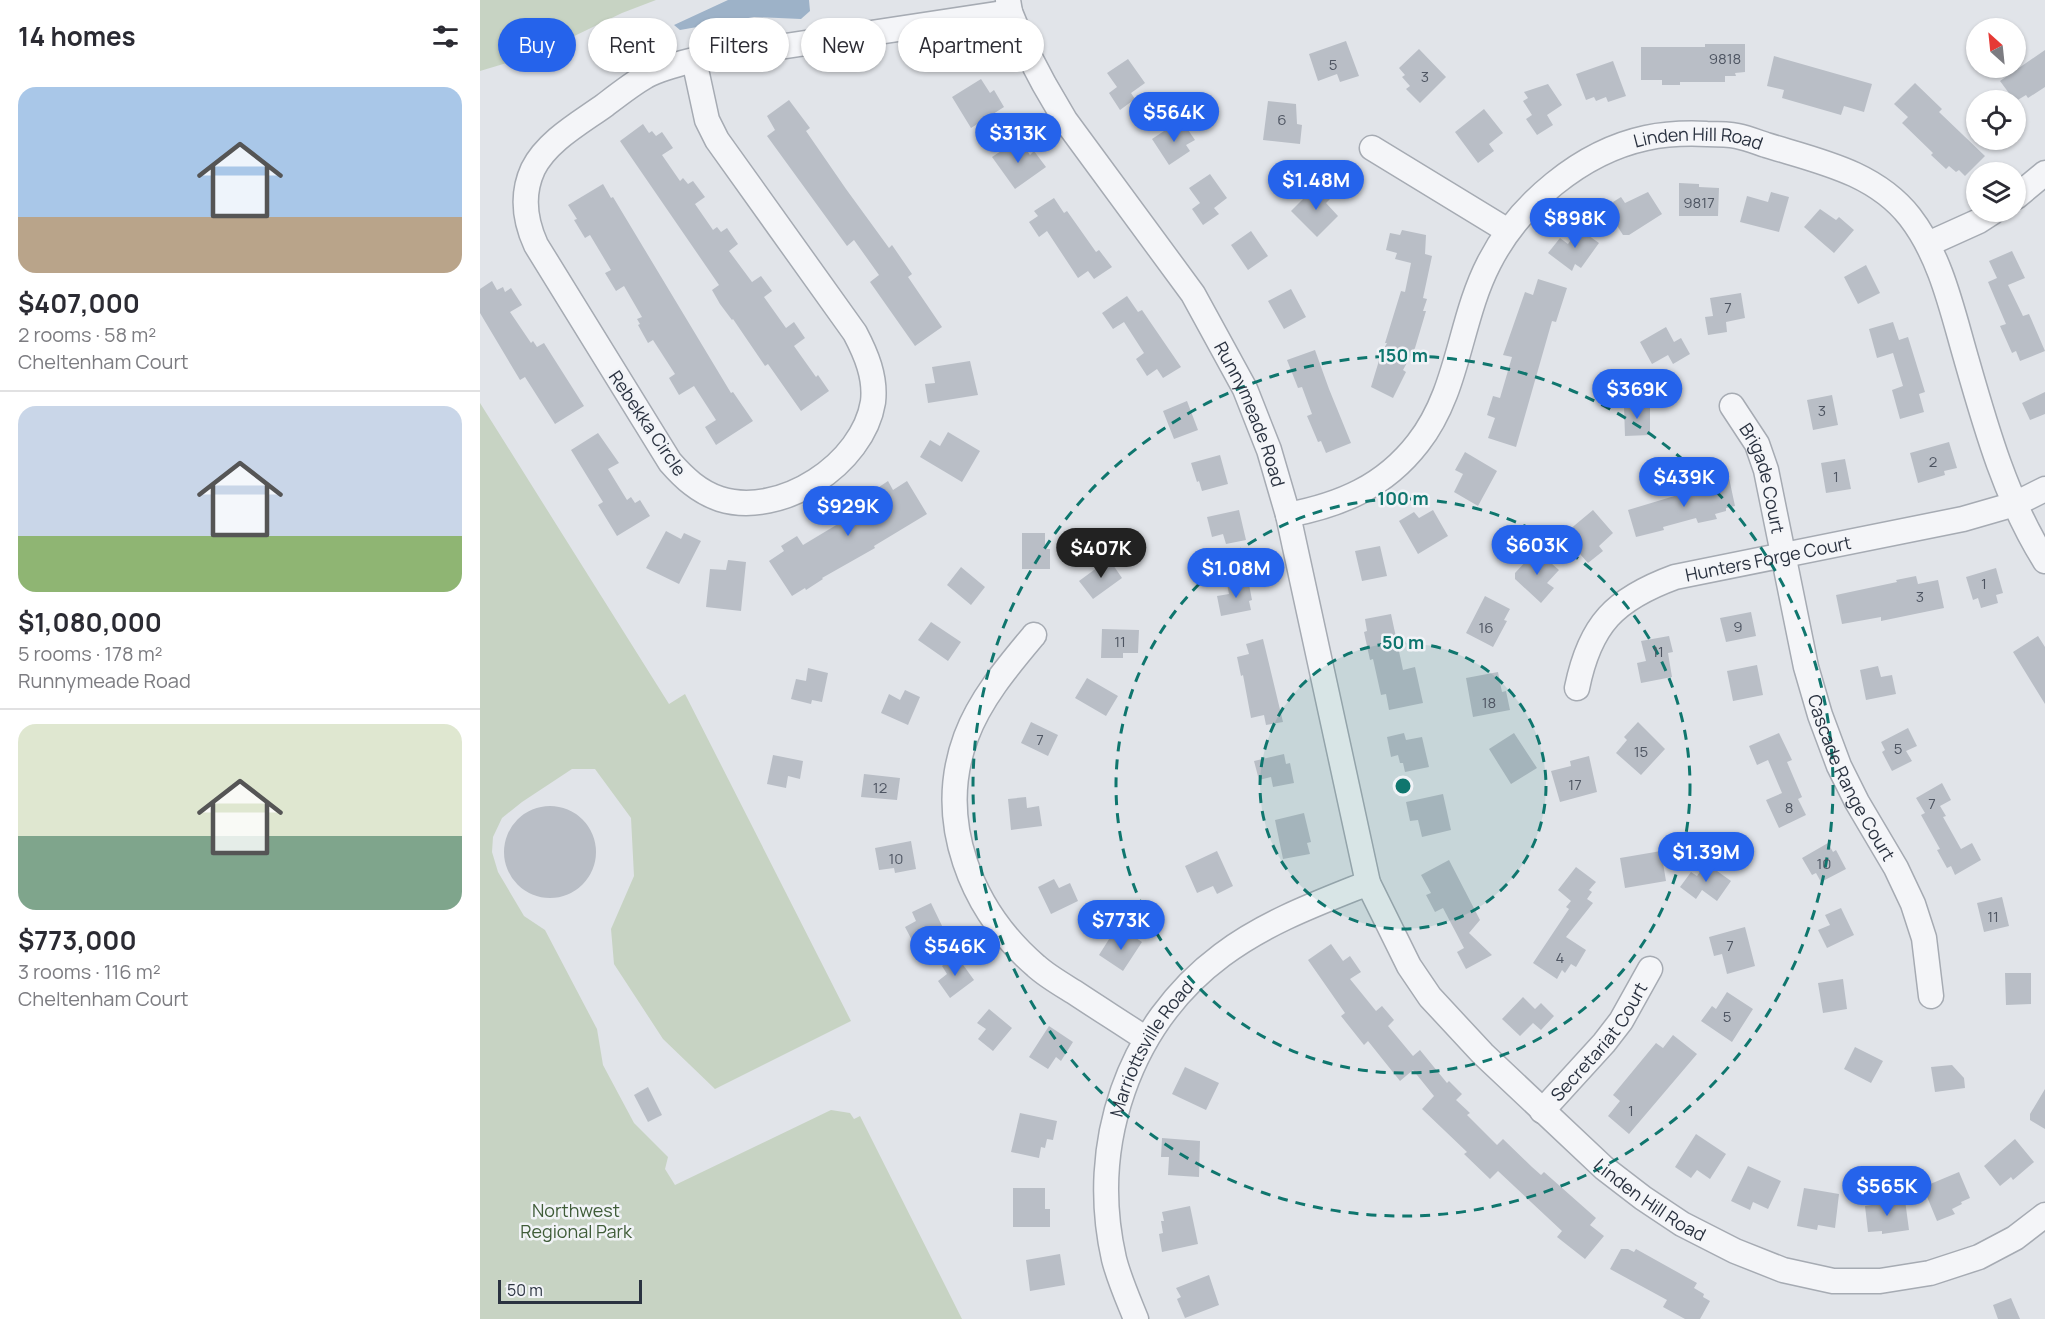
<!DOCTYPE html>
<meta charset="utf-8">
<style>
:root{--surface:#fff;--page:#f7f7f7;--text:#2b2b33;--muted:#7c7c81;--line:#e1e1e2;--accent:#2563eb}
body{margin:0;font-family:Manrope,sans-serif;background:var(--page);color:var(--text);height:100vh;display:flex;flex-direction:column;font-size:22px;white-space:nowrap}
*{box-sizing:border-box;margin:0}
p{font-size:20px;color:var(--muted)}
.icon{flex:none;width:33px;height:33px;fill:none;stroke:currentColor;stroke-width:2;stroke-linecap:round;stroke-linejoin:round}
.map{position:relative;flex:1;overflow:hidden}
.sheet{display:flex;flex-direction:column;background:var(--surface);width:480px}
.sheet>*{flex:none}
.banner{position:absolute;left:18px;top:18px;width:570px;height:54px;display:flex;gap:12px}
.needle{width:39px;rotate:333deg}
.controls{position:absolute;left:1486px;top:18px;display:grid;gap:12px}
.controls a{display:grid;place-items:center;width:60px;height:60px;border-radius:50%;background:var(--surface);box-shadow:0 2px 4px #0004;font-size:30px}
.scale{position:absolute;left:18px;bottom:15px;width:144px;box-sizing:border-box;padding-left:6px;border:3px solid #2a3240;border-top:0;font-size:16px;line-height:21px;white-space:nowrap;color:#2a3240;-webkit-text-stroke:4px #f1f3f7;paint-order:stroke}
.price{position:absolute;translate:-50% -51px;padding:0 14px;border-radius:21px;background:var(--accent);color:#fff;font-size:20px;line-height:39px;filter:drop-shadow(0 2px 3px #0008)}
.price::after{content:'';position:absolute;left:50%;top:36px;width:18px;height:14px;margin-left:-9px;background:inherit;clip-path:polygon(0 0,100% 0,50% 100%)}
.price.on{background:#222;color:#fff}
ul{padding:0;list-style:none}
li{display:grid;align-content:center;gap:12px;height:318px;padding:0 18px}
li+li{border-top:2px solid var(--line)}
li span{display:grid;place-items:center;height:186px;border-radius:18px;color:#555}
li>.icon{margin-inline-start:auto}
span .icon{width:108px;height:108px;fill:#fffc;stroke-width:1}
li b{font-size:26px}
h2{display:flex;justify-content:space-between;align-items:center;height:72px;padding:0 18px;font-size:26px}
.tag{padding:0 21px;border-radius:27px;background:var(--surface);box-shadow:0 2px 4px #0004;font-size:21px;line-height:54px}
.tag.on{background:var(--accent);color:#fff}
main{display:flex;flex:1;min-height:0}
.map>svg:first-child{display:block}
.green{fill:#c7d3c3}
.water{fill:#9db2c8}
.building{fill:#b9bec6}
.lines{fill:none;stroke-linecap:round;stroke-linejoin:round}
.minor-casing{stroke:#a6abb3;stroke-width:27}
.minor{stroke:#f4f5f8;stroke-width:24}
.ring{fill:none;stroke:#0f766e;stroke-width:3;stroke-dasharray:10 8}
.labels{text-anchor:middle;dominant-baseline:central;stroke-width:5;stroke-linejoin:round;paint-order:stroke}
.number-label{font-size:15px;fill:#4e5562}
.street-label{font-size:18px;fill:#2a3240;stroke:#f1f3f7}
.park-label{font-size:18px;fill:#3f5c38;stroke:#f1f3f7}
.centre{fill:#0f766e;stroke:#f1f3f7;stroke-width:3}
.ring-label{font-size:18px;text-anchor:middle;font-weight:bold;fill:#0f766e;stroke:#f1f3f7;stroke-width:5;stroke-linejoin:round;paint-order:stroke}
</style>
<main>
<section class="sheet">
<h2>14 homes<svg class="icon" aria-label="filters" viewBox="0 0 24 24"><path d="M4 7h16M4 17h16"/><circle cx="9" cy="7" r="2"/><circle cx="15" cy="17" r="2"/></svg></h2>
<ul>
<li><span style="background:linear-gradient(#a9c7e8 70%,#b9a48a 0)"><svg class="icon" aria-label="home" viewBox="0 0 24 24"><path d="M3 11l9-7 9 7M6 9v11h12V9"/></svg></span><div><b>$407,000</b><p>2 rooms · 58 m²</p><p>Cheltenham Court</p></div></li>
<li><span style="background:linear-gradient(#c9d6e8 70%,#8fb573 0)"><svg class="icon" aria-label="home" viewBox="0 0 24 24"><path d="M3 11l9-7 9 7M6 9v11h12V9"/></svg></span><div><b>$1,080,000</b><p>5 rooms · 178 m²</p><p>Runnymeade Road</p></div></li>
<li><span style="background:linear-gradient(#dfe7d0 60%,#7fa58c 0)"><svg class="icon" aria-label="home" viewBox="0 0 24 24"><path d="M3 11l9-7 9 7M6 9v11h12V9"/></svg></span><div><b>$773,000</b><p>3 rooms · 116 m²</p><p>Cheltenham Court</p></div></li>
</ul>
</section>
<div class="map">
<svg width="1565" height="1319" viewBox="0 0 1565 1319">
<rect width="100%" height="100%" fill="#e1e4e9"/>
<path class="green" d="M0 0H176L142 13 57 54 0 71Z
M0 403 189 704 205 694 371 1021 235 1089 183 1039 134 964 131 929 154 876 151 818 115 769H92L42 802 22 818 13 837 12 852 18 872 44 916 65 930 117 1029 123 1065 154 1123 188 1157 185 1169 195 1185 351 1110 370 1113 374 1119 380 1116 482 1319H0Z"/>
<path class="water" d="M248 0H329L330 11 321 19 274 17 200 30 194 25Z"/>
<path class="building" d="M866 41 879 76 860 82 857 74 838 81 829 54Z
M1225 44H1265V72L1255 73 1256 76H1245V82H1200V85H1182V80H1161V47H1225Z
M939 49 966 77 940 103 926 89 930 86 922 77 925 75 919 68Z
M1565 50V87L1548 98 1546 95 1536 101 1534 100 1520 81Z
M1294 56 1392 84 1384 112 1364 106 1361 115 1302 98 1304 90 1287 86Z
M648 59 665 83 651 93 655 99 640 110 629 93 637 87 627 73Z
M1133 61 1146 96 1128 102 1126 97 1116 101 1114 97 1106 100 1096 74Z
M501 79 510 93 514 90 524 107 491 128 472 97Z
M1435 83 1462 109 1459 112 1505 156 1485 176 1479 170 1476 172 1469 166 1466 169 1451 155 1453 153 1422 123 1428 117 1414 104Z
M1068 84 1082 105 1067 115 1073 125 1057 135 1046 119 1052 115 1043 101 1048 98 1044 92Z
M309 100 330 128 326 131 366 189 409 248 412 245 432 274 428 277 462 327 435 346 390 282 399 275 374 240 367 246 287 136 295 130 287 116Z
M788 101 816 104 817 124 822 125 820 144 783 140Z
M1004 109 1023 133 1009 144 1014 151 998 163 975 132Z
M163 124 169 133 172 131 176 136 182 132 193 148 182 155 200 181 203 178 208 184 213 181 225 197 215 204 233 230 237 227 241 232 247 228 258 244 249 251 272 282 281 276 292 291 284 297 306 328 314 322 325 338 314 346 336 377 338 375 349 391 321 411 288 364 285 366 253 319 252 320 240 304 232 290 239 285 140 141Z
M704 124 715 140 706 145 710 151 689 165 672 139 693 125 696 130Z
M536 141 541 148 544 146 550 155 554 151 566 167 535 189 512 157Z
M730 174 747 198 734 208 739 214 723 225 712 209 720 203 709 188Z
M1199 183 1219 184V187L1239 188 1238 216H1199Z
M123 184 131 198 133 197 251 393 253 392 273 421 236 445 225 427 236 420 214 386 199 395 189 378 195 374 173 340 168 343 158 325 160 324 157 319 162 317 144 286 136 291 125 273 131 270 110 235 105 238 94 220 97 219 88 205Z
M838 184 852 197 846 203 858 216 837 237 811 211Z
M1168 192 1182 214 1149 235H1143L1125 207 1141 197 1145 203Z
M1291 192 1309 197 1299 232 1260 222 1267 196 1288 202Z
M574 198 584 213 587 211 616 252 619 250 632 267 614 279 608 271 598 278 567 231 559 237 549 222 558 216 554 211Z
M1340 209 1356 220 1359 217 1374 230 1354 253 1324 227Z
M1106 219 1109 221 1105 233 1119 243 1101 268 1095 264 1092 271 1068 253 1080 238 1088 244Z
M922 230 946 235 945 254 952 256 943 298 947 299 943 311H946L935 348 923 370 926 372 913 398 891 387 901 354 907 343H905L921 291 925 292 931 263 915 259 917 253 906 250 910 233 920 235Z
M771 231 788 256 768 270 751 245Z
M1532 251 1545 278 1528 285 1543 316 1549 314 1565 351 1540 361 1536 351 1532 353 1520 326 1526 324 1508 282 1517 278 1509 261Z
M1386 265 1400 293 1378 304 1364 277Z
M1058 279 1087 288 1076 322 1072 321 1036 447 1008 438 1015 418 1007 415 1013 396 1020 398 1032 357 1023 355 1045 292 1053 295Z
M12 281 17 290 23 287 25 292 31 288 42 305 30 312 51 343 53 341 57 347 64 343 104 406 75 424 45 377 40 380 0 313V289Z
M811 289 826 317 804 329 788 301Z
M1261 293 1265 318 1246 322 1247 332 1228 335 1225 317 1233 316 1230 298Z
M647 296 658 312 662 310 701 367 683 378 677 369 667 376 656 359 664 353 644 322 633 329 622 313Z
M1413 322 1419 340 1428 337 1445 392 1439 394 1444 412 1420 419 1412 390 1423 386 1413 353 1397 358 1389 329Z
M1186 327 1194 342 1201 338 1210 354 1193 364 1188 355 1172 364 1160 342Z
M835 350 849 389 871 443 846 453 841 441 838 442 827 416 832 414 822 387 818 388 807 360Z
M490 361 498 395 448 403 445 384 455 383 452 367Z
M1565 392V414L1550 420 1542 403Z
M1352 395 1358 425 1333 430 1327 400Z
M707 401 718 430 694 439 683 411Z
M1170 405V435L1145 436 1144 406Z
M468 432 500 451 482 482 440 457 450 440 460 446Z
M118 433 139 463 128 469 147 500 151 497 155 503 160 500 170 516 137 536 118 505 123 502 91 450Z
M1469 442 1477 468 1464 471 1465 475 1438 483 1430 453Z
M985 452 1017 471 998 506 974 492 983 474 975 470Z
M740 455 748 484 722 491 719 481 717 482 711 463Z
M1365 459 1371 489 1346 493 1341 463Z
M1249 478 1255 506 1246 508V511L1235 514 1237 519 1218 523 1216 518 1183 527 1184 530 1156 537 1148 510 1211 491V486Z
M408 481 413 490 427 481 447 514 394 546 395 548 342 578 343 579 326 590 325 588 312 596 289 561 304 551 301 546 317 536 323 545 358 524 355 519 361 515 360 513Z
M759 510 766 540 746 544 743 534 732 537 727 517Z
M953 510 968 536 938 554 919 521 934 512 939 518Z
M1113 510 1133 533 1119 546 1123 551 1108 563 1083 535Z
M186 531 201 539 204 533 221 541 199 584 166 568Z
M542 533H565V549H570V569H542Z
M900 546 907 576 882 581 875 551Z
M1056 550 1079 570 1067 583 1074 588 1061 603 1035 579V573Z
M629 559 642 578 613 599 599 581Z
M248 560 266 562 261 611 226 607 230 569 246 570Z
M481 567 505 587 491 605 467 585Z
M1516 568 1523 593 1516 595 1518 603 1501 608 1498 598 1493 600 1486 577Z
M1436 576 1438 584 1458 580 1464 608 1401 621V617L1362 624 1356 595 1417 582 1416 580Z
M768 579 772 600 769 601 771 610 741 616 737 596 749 594 747 584Z
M1005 596 1030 609 1024 620 1027 621 1013 647 986 633Z
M1271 612 1276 636 1246 642 1240 618Z
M911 614 923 670 935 667 943 703 909 710 906 694 901 695 893 659 890 660 884 632 887 631 885 619Z
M451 622 481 642 468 661 438 640Z
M622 629 659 630 658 653H643V658H621Z
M1189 636 1193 652 1188 653 1192 677 1161 683 1157 663 1166 661 1161 641Z
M1558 636 1565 647V704L1533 652Z
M783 639 803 722 786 725 784 715 771 718 763 675 761 676 757 657 769 654 766 644Z
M1277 665 1283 695 1253 701 1247 671Z
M1398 666 1401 677 1412 675 1416 694 1386 700 1380 670Z
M328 668 348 673 342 702 332 700 331 704 311 699 316 679 326 681Z
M1018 672 1022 692 1026 691 1030 710 993 717 986 678Z
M607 678 638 696 626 716 595 698Z
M425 690 440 697 428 725 401 713 409 694 420 700Z
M551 722 578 735 568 756 541 743Z
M1158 722 1185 749 1161 775 1136 753 1147 740 1144 737Z
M1428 728 1437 746 1426 751 1432 761 1412 771 1402 752 1405 750 1401 742Z
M924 733 926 740 942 737 949 767 925 772 923 763H920L918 755 911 757 907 737Z
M1034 733 1057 768 1031 784 1009 749Z
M1299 733 1312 760 1307 762 1322 797 1318 799 1326 815 1299 828 1286 800 1302 793 1288 760 1277 765 1269 746Z
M804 754 806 764 810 763 814 783 793 787 791 777 779 780 774 761Z
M293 755 323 761 320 779 308 776 306 788 287 784Z
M1109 756 1117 792 1080 802 1071 771 1091 766 1090 761Z
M384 774 420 778 417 800 381 797Z
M1462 783 1471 800 1460 806 1466 816 1463 817 1481 849 1492 843 1501 860 1475 875 1471 866 1467 868 1457 850 1460 849 1441 815 1445 813 1436 798Z
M963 794 971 830 942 837 938 820 930 821 926 802Z
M546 797 547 808 559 806 562 826 531 830 528 799Z
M24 852a46 46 0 1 1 92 0a46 46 0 1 1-92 0Z
M824 813 831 842 827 843 830 854 803 859 795 820Z
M431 841 436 869 415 873 414 868 399 870 395 848Z
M1348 843 1353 852 1356 850 1366 869 1341 882 1336 873 1332 875 1322 858Z
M737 851 753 886 737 894 733 886 717 893 705 866Z
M1181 851 1186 881 1145 888 1140 858Z
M969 860 1000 920 989 933 1012 955 986 969 977 952 984 948 963 908 955 912 946 895 951 893 941 875Z
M1226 863 1251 881 1237 901 1222 890 1216 899 1200 887 1211 872 1217 876Z
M1096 867 1116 882 1109 890 1112 892 1107 899 1113 903 1086 937 1106 950 1096 967 1091 964 1085 973 1082 970 1077 979 1053 963 1089 909 1086 907 1091 901 1078 890Z
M574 879 579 888 590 883 598 901 571 914 558 887Z
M1522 897 1529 926 1504 932 1497 903Z
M451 903 464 930 434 944 425 927 436 921 432 912Z
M1361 908 1374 935 1347 948 1338 930 1350 925 1345 915Z
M1265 927 1275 966 1247 974 1242 954 1234 956 1229 937Z
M647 932 662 942 643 971 619 955 631 936 640 942Z
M851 944 863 961 870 956 881 972 870 979 896 1011 902 1006 914 1020 908 1026 933 1056 940 1050 967 1083 969 1081 982 1094 976 1100 990 1113 987 1115 1017 1145 1023 1139 1052 1167 1061 1175 1064 1172 1116 1218 1110 1225 1124 1236 1105 1259 1077 1237 1082 1231 1018 1171 1010 1179 984 1154 987 1152 942 1109 954 1096 933 1070 920 1081 888 1041 884 1045 861 1016 865 1013 828 960Z
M476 955 494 980 470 998 458 981 467 974 462 966Z
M1525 973H1551V1004L1526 1005Z
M1363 979 1367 1009 1343 1013 1338 983Z
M1247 992 1273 1009 1252 1042 1221 1021 1232 1006 1236 1009Z
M1043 997 1055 1009 1061 1003 1074 1016 1061 1030 1053 1023 1040 1036 1022 1019Z
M509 1009 532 1028 513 1051 498 1039 506 1029 497 1023Z
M569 1026 593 1042 581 1061 576 1057 568 1069 549 1057Z
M1193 1035 1217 1054 1149 1134 1128 1116 1140 1101 1133 1095 1176 1043 1183 1048Z
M1375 1047 1403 1061 1391 1083 1364 1069Z
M1472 1065 1484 1078 1485 1088 1455 1092 1451 1067Z
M705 1067 739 1083 726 1110 692 1094Z
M168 1087 182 1115 168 1122 154 1095Z
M1565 1089V1129L1550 1120V1114Z
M540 1113 577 1121 573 1140 567 1139 565 1148 561 1147 559 1158 531 1152Z
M1216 1134 1246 1154 1230 1179 1217 1170 1211 1178 1195 1167Z
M682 1138 720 1141 719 1177 688 1175 689 1157H681Z
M1535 1139 1554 1162 1533 1180 1531 1177 1520 1186 1504 1166Z
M1268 1166 1301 1181 1288 1209 1273 1202 1270 1210 1251 1201Z
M1479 1172 1490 1198 1481 1202 1482 1204 1472 1209 1475 1214 1457 1221 1443 1187Z
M533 1188H565V1209H570V1227H533Z
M1324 1188 1359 1194 1355 1228 1338 1225 1337 1230 1317 1226Z
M1425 1200 1429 1230 1402 1234V1231L1388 1232 1385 1206Z
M710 1206 718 1244 682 1252 679 1234 683 1233 681 1221H684L682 1212Z
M1141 1249H1148L1154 1252 1156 1249 1217 1283 1214 1288 1224 1294 1223 1297 1230 1301 1220 1319H1205L1183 1307 1187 1300 1130 1269Z
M580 1254 585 1285 550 1291 546 1260Z
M729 1275 739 1305 705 1318 697 1299 701 1297 696 1288Z
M1531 1298 1540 1319H1518L1513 1305Z"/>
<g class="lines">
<g class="minor-casing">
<g id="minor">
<path id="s1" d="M528 0 530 12 544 46 564 84 585 120 713 294 765 389 789 450 808 515 888 883 929 966 950 997 1003 1054 1124 1168 1163 1198 1202 1224 1255 1251 1303 1270 1353 1281H1400L1450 1273 1499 1257 1535 1238 1565 1215"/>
<path d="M214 60 227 120 237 140 375 333C386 354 396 377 393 402 383 464 301 518 240 499 219 492 204 478 190 462L56 245C45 221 41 195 53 169 67 141 100 123 125 105 138 95 152 84 166 76 181 68 198 64 214 60L530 12"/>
<path d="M892 148 1028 231"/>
<path d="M1536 197 1565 173"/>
<path d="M1448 244 1499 221 1513 212"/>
<path id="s2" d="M1252 406 1277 444 1286 470 1326 667 1340 715 1359 766 1377 802 1416 868 1433 904 1444 938 1451 996"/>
<path id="s3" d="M808 515C860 505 904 487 938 443 979 391 979 321 1009 263 1039 204 1101 152 1166 138 1185 134 1207 133 1227 134 1237 134 1248 134 1257 136 1267 138 1277 142 1286 145 1338 161 1395 172 1430 217 1461 257 1472 310 1486 358 1506 428 1526 499 1565 561"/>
<path d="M554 635C528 666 500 699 486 737 455 821 491 910 556 966 567 976 581 984 594 992 618 1008 642 1023 666 1039"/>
<path id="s4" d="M1097 688C1110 624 1135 599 1195 577L1483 519 1535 504 1565 489"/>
<path id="s5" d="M1062 1111 1124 1043 1141 1021 1170 969"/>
<path id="s6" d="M656 1319C648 1299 639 1279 634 1259 608 1145 648 1025 742 955 786 922 838 903 888 883"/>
</g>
</g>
<use href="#minor" class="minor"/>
</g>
<circle cx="923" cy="786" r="143" fill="#0f766e" fill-opacity=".12"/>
<g class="ring">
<circle cx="923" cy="786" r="143"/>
<circle cx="923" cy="786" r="287"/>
<circle cx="923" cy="786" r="430"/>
</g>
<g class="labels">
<g class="number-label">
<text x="1245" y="58">9818</text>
<text x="853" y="64">5</text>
<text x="945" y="76">3</text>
<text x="802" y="119">6</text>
<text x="1219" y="202">9817</text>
<text x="1248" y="307">7</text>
<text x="1342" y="410">3</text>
<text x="1453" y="461">2</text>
<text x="1356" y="476">1</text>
<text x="1504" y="583">1</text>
<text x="1440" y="596">3</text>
<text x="1258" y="626">9</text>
<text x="1006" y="627">16</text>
<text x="640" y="641">11</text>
<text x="1178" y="651">11</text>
<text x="1009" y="702">18</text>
<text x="560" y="739">7</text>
<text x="1418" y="748">5</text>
<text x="1161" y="751">15</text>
<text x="1095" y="784">17</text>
<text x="400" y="787">12</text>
<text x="1452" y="803">7</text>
<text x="1309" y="807">8</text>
<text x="416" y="858">10</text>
<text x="1344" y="863">10</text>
<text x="1513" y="916">11</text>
<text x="1250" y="945">7</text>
<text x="1080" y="957">4</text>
<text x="1247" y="1016">5</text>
<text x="1151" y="1110">1</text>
</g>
<g class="street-label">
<text stroke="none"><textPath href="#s3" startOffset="606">Linden Hill Road</textPath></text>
<text stroke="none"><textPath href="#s1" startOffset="483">Runnymeade Road</textPath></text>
<text transform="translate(168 423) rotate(56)">Rebekka Circle</text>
<text stroke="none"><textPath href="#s2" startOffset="80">Brigade Court</textPath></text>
<text stroke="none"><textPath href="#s4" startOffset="252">Hunters Forge Court</textPath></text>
<text stroke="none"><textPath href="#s2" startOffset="394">Cascade Range Court</textPath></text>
<text stroke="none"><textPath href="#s5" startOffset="90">Secretariat Court</textPath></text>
<text stroke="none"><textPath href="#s6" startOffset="285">Marriottsville Road</textPath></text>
<text stroke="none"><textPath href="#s1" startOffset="1398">Linden Hill Road</textPath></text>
</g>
<g class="park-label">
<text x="96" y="1210">Northwest<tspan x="96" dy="21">Regional Park</tspan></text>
</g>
</g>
<circle cx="923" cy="786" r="9" class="centre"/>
<g class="ring-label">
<text x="923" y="362">150 m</text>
<text x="923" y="505">100 m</text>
<text x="923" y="649">50 m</text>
</g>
</svg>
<div class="controls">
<a><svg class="needle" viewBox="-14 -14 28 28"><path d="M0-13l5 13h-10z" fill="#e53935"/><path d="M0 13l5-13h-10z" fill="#7c7c81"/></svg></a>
<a><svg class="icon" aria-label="locate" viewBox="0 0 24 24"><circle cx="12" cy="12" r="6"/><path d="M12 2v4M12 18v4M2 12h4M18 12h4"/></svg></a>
<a><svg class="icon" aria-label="layers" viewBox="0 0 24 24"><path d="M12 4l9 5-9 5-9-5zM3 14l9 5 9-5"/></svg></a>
</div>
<div class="scale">50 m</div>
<b class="price" style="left:694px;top:143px">$564K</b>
<b class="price" style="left:538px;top:164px">$313K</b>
<b class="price" style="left:836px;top:211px">$1.48M</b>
<b class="price" style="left:1095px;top:249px">$898K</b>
<b class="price" style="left:1157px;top:420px">$369K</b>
<b class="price" style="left:1204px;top:508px">$439K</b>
<b class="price" style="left:368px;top:537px">$929K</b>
<b class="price" style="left:1057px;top:576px">$603K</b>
<b class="price on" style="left:621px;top:579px">$407K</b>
<b class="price" style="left:756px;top:599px">$1.08M</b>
<b class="price" style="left:1226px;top:883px">$1.39M</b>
<b class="price" style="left:641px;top:951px">$773K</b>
<b class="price" style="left:475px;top:977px">$546K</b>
<b class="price" style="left:1407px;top:1217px">$565K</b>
<div class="banner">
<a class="tag on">Buy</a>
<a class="tag">Rent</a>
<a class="tag">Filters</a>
<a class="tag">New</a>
<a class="tag">Apartment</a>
</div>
</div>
</main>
